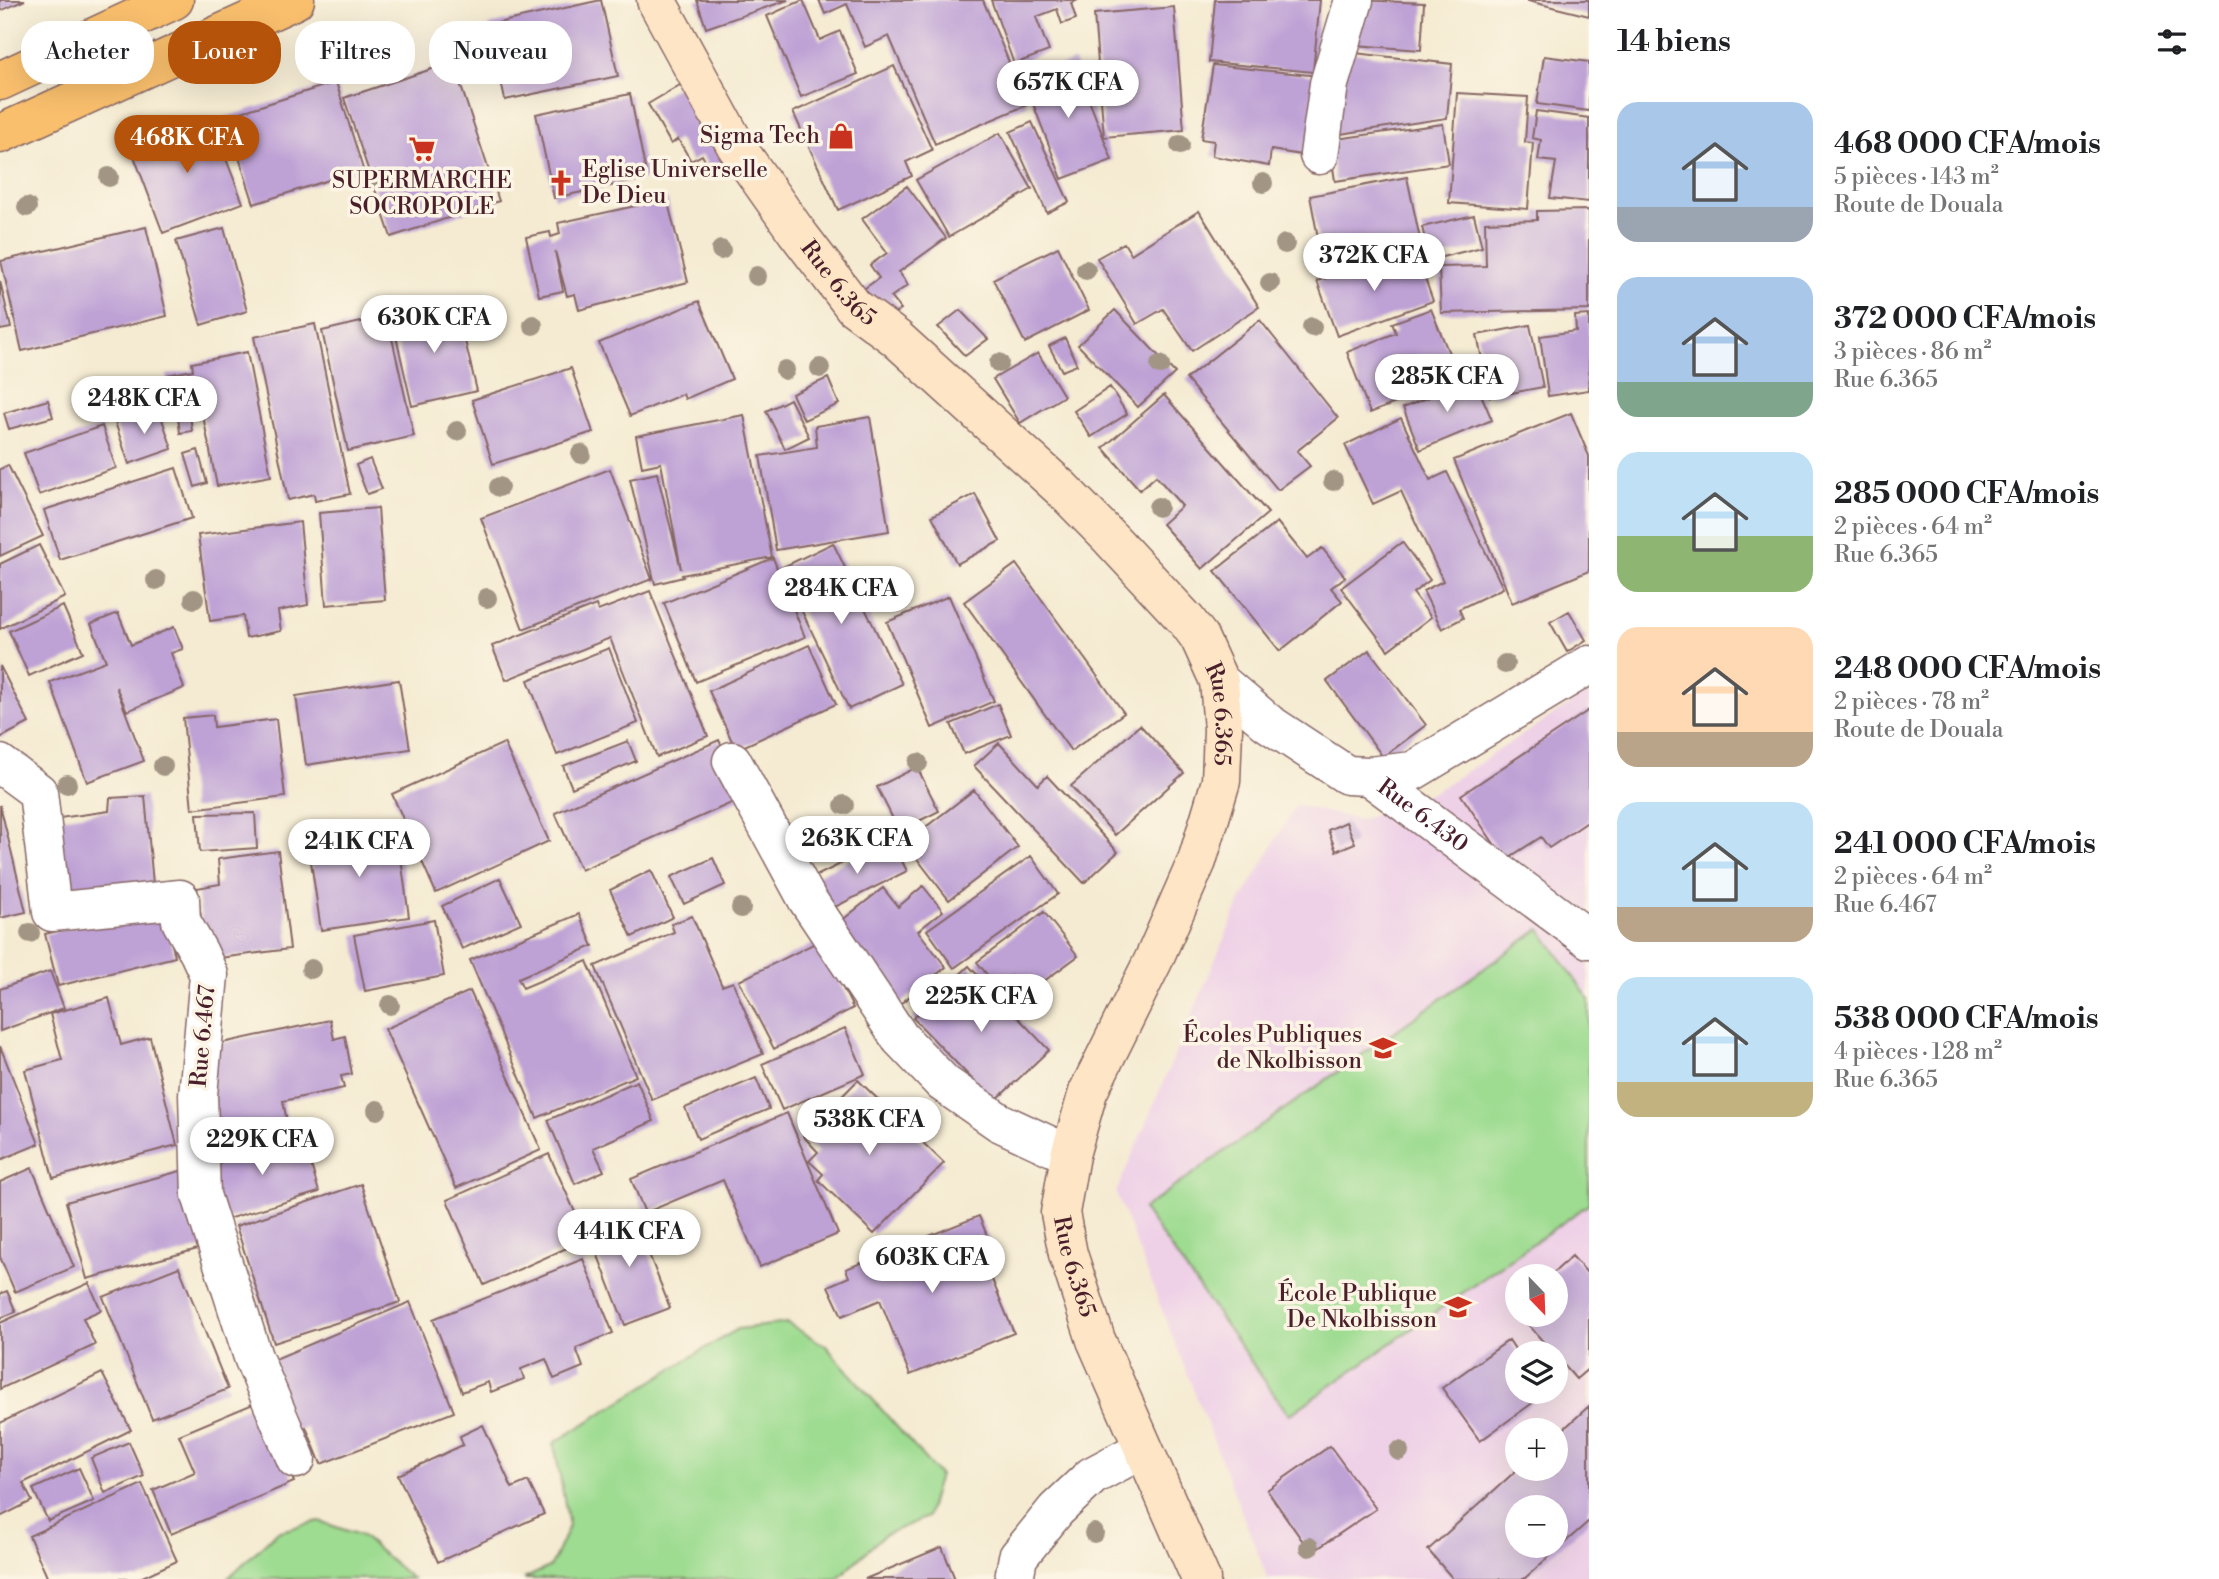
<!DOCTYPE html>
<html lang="fr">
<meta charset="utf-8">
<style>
:root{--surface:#fff;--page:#f6f6f6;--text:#202124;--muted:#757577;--accent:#b45309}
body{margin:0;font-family:"Libre Bodoni",serif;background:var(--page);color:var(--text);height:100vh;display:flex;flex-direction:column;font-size:26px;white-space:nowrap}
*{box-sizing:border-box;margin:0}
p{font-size:23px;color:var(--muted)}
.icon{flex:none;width:38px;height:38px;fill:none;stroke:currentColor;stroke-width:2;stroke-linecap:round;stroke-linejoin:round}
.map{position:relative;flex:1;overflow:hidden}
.drawer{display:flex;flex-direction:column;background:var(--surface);width:630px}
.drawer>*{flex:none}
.top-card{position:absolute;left:21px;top:21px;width:665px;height:63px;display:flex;gap:14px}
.needle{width:46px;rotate:157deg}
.buttons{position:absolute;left:1505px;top:1264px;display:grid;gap:14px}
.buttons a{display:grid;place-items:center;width:63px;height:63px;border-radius:50%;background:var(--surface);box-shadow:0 7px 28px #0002;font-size:35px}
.price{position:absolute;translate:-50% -60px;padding:0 16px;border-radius:24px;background:#fff;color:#222;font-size:23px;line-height:46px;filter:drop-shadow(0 2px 4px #0008)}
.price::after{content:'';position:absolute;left:50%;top:42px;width:21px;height:16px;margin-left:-10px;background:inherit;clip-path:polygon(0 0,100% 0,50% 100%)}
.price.active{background:var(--accent);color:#fff}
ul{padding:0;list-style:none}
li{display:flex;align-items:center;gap:21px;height:175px;padding:0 28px}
li span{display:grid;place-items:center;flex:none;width:196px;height:140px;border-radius:21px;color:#555}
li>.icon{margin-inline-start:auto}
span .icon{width:84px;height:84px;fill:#fffc;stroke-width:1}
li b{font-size:30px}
h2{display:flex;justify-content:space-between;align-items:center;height:84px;padding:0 28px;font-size:30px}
.tag{padding:0 24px;border-radius:28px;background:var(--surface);box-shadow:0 7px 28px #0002;font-size:24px;line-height:63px}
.tag.active{background:var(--accent);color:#fff}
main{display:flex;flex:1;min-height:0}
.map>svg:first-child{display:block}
.built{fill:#eed0e7;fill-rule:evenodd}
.green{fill:#9edc91;stroke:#747e5e;stroke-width:2}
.building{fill:#bea1d5;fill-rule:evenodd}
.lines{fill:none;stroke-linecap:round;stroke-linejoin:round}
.street-casing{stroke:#866665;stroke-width:41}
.secondary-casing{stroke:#866665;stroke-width:41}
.primary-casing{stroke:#866665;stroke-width:41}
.street{stroke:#fff;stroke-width:38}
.secondary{stroke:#fde5c5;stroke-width:38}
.primary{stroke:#f9bf6d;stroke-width:38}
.tree{fill:#a29584}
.labels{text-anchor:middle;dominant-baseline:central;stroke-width:7;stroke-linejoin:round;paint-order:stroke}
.poi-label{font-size:23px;fill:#4a1f2b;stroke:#fcf5e5;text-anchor:end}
.street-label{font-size:23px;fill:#4a1f2b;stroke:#fcf5e5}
</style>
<main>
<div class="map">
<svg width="1589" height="1579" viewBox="0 0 1589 1579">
<rect width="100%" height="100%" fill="#fcf5e5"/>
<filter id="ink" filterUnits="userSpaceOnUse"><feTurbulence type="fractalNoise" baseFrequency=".0143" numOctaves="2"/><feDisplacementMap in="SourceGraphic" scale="14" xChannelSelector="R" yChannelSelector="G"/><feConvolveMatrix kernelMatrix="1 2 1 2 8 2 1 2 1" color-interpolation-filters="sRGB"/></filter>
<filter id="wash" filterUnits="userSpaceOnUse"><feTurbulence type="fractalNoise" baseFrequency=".00686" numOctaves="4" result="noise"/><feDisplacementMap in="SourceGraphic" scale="28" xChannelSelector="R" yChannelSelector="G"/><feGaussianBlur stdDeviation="1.57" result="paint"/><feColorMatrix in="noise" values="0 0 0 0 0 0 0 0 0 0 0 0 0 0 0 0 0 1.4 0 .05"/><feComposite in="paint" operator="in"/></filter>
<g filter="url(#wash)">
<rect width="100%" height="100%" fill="#f5ebd2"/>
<path class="built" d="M1589 692V1579H1268L1116 1193 1239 904 1296 805 1361 820 1434 792ZM1517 1276H1556V1314H1517ZM1517 1353H1556V1391H1517ZM1517 1430H1556V1468H1517ZM1517 1507H1556V1545H1517Z"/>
<path class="green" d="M1540 929 1589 999V1204L1289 1415 1143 1209Z
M787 1323 826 1346 939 1475 927 1517 884 1535 837 1579H524L551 1566 569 1526 554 1443 699 1352 738 1329Z
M319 1521 362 1536 412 1579H227L277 1532Z"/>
<g id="blocks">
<path class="building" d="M0 0H25L0 11Z
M601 0 618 76 505 100 489 25Z
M697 0H788L706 28Z
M803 0 820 40 840 31 858 74 801 97 767 16Z
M819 0H983L1027 105 935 144 889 36 865 47 847 4 825 14Z
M991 0H1078L1071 3 1076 19 1062 24 1057 9 1036 17 1049 51 1014 64Z
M1215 0H1320L1313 72 1209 62Z
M1359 0 1424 3 1421 50 1355 45Z
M1528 0H1589V16L1528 1Z
M1174 7 1184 130 1104 137 1094 14Z
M1346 52 1452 64 1447 118 1327 136Z
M1544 56 1589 62V111L1537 104Z
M1074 61 1112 160 1062 179 1024 80Z
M453 62 499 201 391 237 344 98Z
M1213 65 1319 76 1307 156 1271 150 1269 166 1212 156 1214 141 1201 139Z
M894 66 932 150 906 162 912 176 838 210 793 112Z
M336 82 363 169 254 204 226 117Z
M685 82 731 160 711 171 702 155 691 161 678 139 671 144 648 104Z
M1457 93 1528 97 1525 142 1533 143 1528 209 1449 203Z
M630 94 647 178 554 198 536 114Z
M1536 111 1589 118V202L1550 198 1556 162 1538 160 1541 140 1532 138Z
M210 117 243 203 163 233 131 148Z
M1032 122 1069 202 1047 213 1010 132Z
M1443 124 1449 164 1335 181 1329 140Z
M1000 133 1032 189 949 237 916 180Z
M1407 177 1421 244 1323 264 1310 196Z
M907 186 946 238 899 272 908 285 891 297 901 309 884 322 861 291 879 278 870 265 887 253 862 219Z
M667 199 688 282 579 310 575 294 567 296 555 251 563 291 539 296 526 237 550 232 551 237 560 234 558 223Z
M1589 210V310L1441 313 1439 267 1486 266 1485 222 1537 220V211Z
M1199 211 1259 307 1192 351 1163 309 1137 324 1097 258 1124 243 1131 254Z
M1474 215 1482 247 1430 260 1422 227Z
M146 227 167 316 22 351 1 261Z
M224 228 247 311 201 325 176 241Z
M1058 247 1089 310 1025 343 993 279Z
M1405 254V258L1417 256 1433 301 1337 336 1317 281Z
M0 281 11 328 0 330Z
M699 301 732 379 685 399 683 394 630 416 599 343Z
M456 303 477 391 412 406 392 319Z
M1431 309 1459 378 1370 413 1347 352 1396 333 1392 323Z
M960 310 988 339 965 356 938 327Z
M1115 310 1175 373 1138 407 1078 345Z
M1589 315V390L1548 396 1540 336 1576 331 1575 316Z
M387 316 414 436 348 451 322 331Z
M1260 320 1338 418 1297 451 1310 466 1278 490 1186 379Z
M315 324 350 494 315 501 314 494 288 500 254 337Z
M1530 325 1543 387 1490 397 1477 335Z
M1065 338 1077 365 1062 371 1049 346Z
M247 352 271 476 217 486 199 396 172 401 167 375 193 370 192 363Z
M1038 353 1064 396 1020 423 993 379Z
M571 368 593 432 493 464 472 400Z
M828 378 839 404 804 420 792 394Z
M1474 378 1492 420 1420 450 1403 408Z
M1110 387 1127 414 1091 437 1074 411Z
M1164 395 1268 513 1202 569 1162 524 1182 506 1156 476 1140 490 1103 448Z
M790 399 809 437 785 449 766 411Z
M48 400 53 417 9 429 4 413Z
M158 407 172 449 129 464 115 422Z
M1571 413 1589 456V571L1512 603 1454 460Z
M190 414 192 431 180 433 178 416Z
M744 415 772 557 682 575 683 577 655 584 630 479 657 473 681 569 661 463 642 467 636 436Z
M870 417 889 531 776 550 760 456 817 447 815 426Z
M1401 418 1430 480 1447 472 1503 588 1459 609 1463 618 1442 629 1423 591 1443 581 1401 491 1373 504 1345 445Z
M102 426 116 468 39 495 24 453Z
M198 450 207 483 195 487 185 454Z
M370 459 382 489 367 494 356 465Z
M8 465 43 536 0 556V469Z
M176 468 192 518 60 560 44 510Z
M610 469 652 579 523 629 481 518Z
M975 494 1000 541 957 564 932 516Z
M378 508 385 600 326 605 319 513Z
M300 522 308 605 278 611 281 631 246 638 243 616 210 621 198 535Z
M1277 522 1307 559 1322 548 1345 577 1331 588 1342 601 1280 651 1215 571Z
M1402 542 1430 580 1413 593 1431 617 1388 650 1341 588Z
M833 543 902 684 849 709 781 568Z
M39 545 65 597 0 629V564Z
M773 558 805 637 696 682 664 603Z
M1016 564 1124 713 1071 751 964 602Z
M650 591 708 736 657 757 610 638 506 680 492 646 596 605 598 611Z
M949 596 994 701 932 728 887 622Z
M63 606 83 652 29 676 9 631Z
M1569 611 1586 640 1567 652 1550 622Z
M118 613 131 645 174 627 183 649 171 653 184 688 127 711 116 687 144 761 87 782 50 682 106 661 91 624Z
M809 645 836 704 736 750 709 691Z
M609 648 638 723 557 755 528 680Z
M1369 650 1426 725 1383 757 1327 681Z
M0 666 29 723 0 738Z
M399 680 410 749 306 765 296 696Z
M998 704 1011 735 964 754 951 724Z
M1589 710V821L1549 848 1541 837 1505 860 1461 795Z
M213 715 214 727 276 719 285 797 192 809 183 718Z
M1140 725 1184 773 1115 835 1071 786Z
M719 740 745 797 581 870 555 813Z
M628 741 636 761 572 788 563 766Z
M504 743 549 841 436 893 392 794Z
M999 743 1038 785 1047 776 1118 852 1084 883 974 766Z
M917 767 939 811 899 831 877 787Z
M974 790 1018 847 949 900 905 843Z
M145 796 154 895 60 907 52 819 109 811 110 798Z
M0 805 26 912 0 918Z
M255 813 257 848 200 852 197 814Z
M1346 822 1355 843 1336 851 1328 830Z
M397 829 409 917 321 930 308 841Z
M891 839 907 871 823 913 806 881Z
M278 851 290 949 196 961 201 918 197 888 220 884 218 859Z
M1031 856 1058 894 954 968 927 930Z
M713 858 725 885 684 904 671 877Z
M651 870 673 917 632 937 610 890Z
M500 878 521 923 462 949 442 906Z
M923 886 943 911 918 931 946 967 890 1012 827 932 883 888 898 907Z
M163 905 175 957 58 986 45 934Z
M1044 912 1078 956 1025 995 1011 976 996 986 977 962Z
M579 914 593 946 518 978 523 988 587 961 636 1076 537 1118 470 960Z
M692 916 722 986 733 982 763 1054 652 1100 595 966 674 932 671 924Z
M434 920 444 976 365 991 354 935Z
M819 941 853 1008 774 1049 739 981Z
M969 966 1049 1050 994 1102 913 1018Z
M50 971 64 1008 0 1031V989Z
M470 991 541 1150 456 1188 385 1029Z
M109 998 121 1045 150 1037 177 1145 53 1178 25 1070 62 1060 50 1014Z
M330 1020 334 1039 345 1036 352 1074 341 1076 344 1088 283 1101 289 1132 214 1149 194 1049Z
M845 1028 865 1074 782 1110 762 1064Z
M0 1046 39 1144 0 1160Z
M756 1078 769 1109 698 1139 685 1108Z
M858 1080 944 1163 874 1234 818 1180 823 1174 809 1161 818 1152 803 1136Z
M637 1081 654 1121 593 1148 604 1171 575 1184 548 1120Z
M787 1113 838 1234 760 1267 723 1180 645 1213 631 1179Z
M301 1131 319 1192 217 1222 211 1159Z
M549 1154 587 1239 484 1285 447 1200Z
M32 1168 74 1267 15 1292 0 1257V1182Z
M184 1170 205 1247 87 1279 66 1202Z
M361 1184 400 1302 274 1343 236 1226Z
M633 1213 670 1308 625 1325 588 1230Z
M979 1216 995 1255 984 1260 1014 1333 910 1375 880 1300 842 1316 828 1286 849 1277 846 1269Z
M1572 1256 1589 1275V1368L1576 1379 1556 1356V1353H1553L1519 1314H1556V1276H1550Z
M583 1259 613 1333 576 1348 583 1367 554 1379 546 1359 521 1369 524 1379 491 1392 488 1382 462 1392 433 1319Z
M179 1267 228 1389 152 1419 103 1297Z
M89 1283 101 1310 83 1318 95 1345 0 1389V1323Z
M7 1291 16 1312 0 1318V1294Z
M410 1302 454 1412 321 1464 306 1427 296 1431 268 1362Z
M1509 1340 1517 1352V1391H1549L1480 1441 1442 1388Z
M102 1373 131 1430 23 1483 32 1501 0 1517V1423Z
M260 1401 294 1482 171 1534 153 1490 195 1472 179 1435Z
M1589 1406V1521L1524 1579H1453L1428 1550 1519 1468H1556V1436ZM1517 1507H1556V1545H1517Z
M483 1425 512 1488 528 1481 544 1514 438 1562 398 1475 463 1445 460 1436Z
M129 1442 144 1476 105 1493 91 1458Z
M1330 1446 1376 1509 1311 1553 1267 1490Z
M79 1468 94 1501 48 1521 33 1489Z
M142 1484 177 1561 138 1579H48L29 1536Z
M942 1547 955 1579H865Z"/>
</g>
</g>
<g filter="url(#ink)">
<use href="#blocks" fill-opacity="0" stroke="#866665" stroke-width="2"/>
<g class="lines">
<g class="street-casing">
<g id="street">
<path d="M1319 155 1329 84 1354 0"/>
<path id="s1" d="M1219 681 1268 723 1347 775 1369 776 1589 939"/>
<path d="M732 761 807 899 900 1038 943 1083 999 1122 1070 1155"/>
<path d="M0 764 38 792 52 912 180 899 181 921 199 953 209 975 198 1095 201 1195 253 1357 296 1459"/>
<path d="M1369 776 1413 771 1589 665"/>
<path d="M1014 1579 1018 1557 1056 1510 1092 1476 1143 1449"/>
</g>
</g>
<g class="secondary-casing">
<g id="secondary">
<path id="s2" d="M656 0 736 146 796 231 854 307 896 338 1062 489 1111 539 1187 621 1199 637 1219 681 1223 729 1221 781 1197 861 1153 961 1088 1092 1070 1155 1060 1213 1068 1254 1096 1340 1201 1579"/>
</g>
</g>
<g class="primary-casing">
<path id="primary" d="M0 81 174 0
M0 134 295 0"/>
</g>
<use href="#street" class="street"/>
<use href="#secondary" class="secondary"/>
<use href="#primary" class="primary"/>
</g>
<g class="tree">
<circle cx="1180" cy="145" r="10"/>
<circle cx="109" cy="177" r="10"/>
<circle cx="375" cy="181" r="10"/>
<circle cx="1263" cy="183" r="10"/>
<circle cx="27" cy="207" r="10"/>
<circle cx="1285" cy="244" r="10"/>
<circle cx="721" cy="250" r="10"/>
<circle cx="1086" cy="270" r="10"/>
<circle cx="757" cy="276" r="10"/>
<circle cx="1270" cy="283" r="10"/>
<circle cx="533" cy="325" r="10"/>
<circle cx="1312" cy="327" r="10"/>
<circle cx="999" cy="363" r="10"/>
<circle cx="1160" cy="365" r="10"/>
<circle cx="820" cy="368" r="10"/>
<circle cx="785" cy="370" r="10"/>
<circle cx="457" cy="431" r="10"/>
<circle cx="581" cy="454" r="10"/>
<circle cx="1333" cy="481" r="10"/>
<circle cx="499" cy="487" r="10"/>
<circle cx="1158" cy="507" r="10"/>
<circle cx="156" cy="580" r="10"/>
<circle cx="487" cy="598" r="10"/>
<circle cx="194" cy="599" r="10"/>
<circle cx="1505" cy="664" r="10"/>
<circle cx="918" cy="763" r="10"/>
<circle cx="163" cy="766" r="10"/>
<circle cx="67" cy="784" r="10"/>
<circle cx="844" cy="805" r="10"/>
<circle cx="741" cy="908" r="10"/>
<circle cx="30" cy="933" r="10"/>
<circle cx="311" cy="969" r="10"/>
<circle cx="390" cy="1005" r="10"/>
<circle cx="377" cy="1110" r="10"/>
<circle cx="1399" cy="1451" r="10"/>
<circle cx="1094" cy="1533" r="10"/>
<circle cx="1309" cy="1547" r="10"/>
</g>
</g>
<defs>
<g id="shop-bare" transform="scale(2.1)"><path d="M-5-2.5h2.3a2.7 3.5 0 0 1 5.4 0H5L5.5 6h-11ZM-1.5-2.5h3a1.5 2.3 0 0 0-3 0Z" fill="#c8321e" stroke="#fcf5e5" stroke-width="2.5" paint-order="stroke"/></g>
<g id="supermarket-bare" transform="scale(2.1)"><path d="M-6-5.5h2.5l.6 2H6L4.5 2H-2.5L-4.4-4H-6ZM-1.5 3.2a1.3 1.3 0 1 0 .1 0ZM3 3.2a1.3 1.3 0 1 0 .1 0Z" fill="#c8321e" stroke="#fcf5e5" stroke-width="2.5" paint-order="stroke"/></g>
<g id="church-bare" transform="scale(2.1)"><path d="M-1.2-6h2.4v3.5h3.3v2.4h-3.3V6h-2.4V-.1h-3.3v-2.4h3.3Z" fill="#c8321e" stroke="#fcf5e5" stroke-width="2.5" paint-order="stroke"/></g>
<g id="school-bare" transform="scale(2.1)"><path d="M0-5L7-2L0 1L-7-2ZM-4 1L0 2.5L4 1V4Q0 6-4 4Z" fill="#c8321e" stroke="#fcf5e5" stroke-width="2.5" paint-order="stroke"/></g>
</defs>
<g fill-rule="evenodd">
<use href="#shop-bare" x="841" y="136"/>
<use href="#supermarket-bare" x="422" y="149"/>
<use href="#church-bare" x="561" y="183"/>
<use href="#school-bare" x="1383" y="1048"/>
<use href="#school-bare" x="1458" y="1307"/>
</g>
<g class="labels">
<g class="poi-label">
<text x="820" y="136">Sigma Tech</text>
<text x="582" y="170" text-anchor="start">Eglise Universelle<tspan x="582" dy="26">De Dieu</tspan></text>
<text x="422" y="181" text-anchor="middle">SUPERMARCHE<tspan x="422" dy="26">SOCROPOLE</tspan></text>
<text x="1362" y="1035">Écoles Publiques<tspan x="1362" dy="26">de Nkolbisson</tspan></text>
<text x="1437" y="1294">École Publique<tspan x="1437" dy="26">De Nkolbisson</tspan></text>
</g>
<g class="street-label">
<text stroke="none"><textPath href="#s2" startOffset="338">Rue 6.365</textPath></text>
<text stroke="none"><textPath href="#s2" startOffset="926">Rue 6.365</textPath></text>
<text stroke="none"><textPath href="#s1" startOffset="248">Rue 6.430</textPath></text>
<text transform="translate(203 1036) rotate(-85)">Rue 6.467</text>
<text stroke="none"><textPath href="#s2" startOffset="1512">Rue 6.365</textPath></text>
</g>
</g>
</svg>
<div class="buttons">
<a><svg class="needle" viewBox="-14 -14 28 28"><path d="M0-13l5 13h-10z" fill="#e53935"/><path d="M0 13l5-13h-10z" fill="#757577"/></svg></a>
<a><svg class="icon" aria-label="layers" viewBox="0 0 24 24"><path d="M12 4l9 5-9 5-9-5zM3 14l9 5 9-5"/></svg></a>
<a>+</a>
<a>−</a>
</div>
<b class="price" style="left:1068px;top:120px">657K CFA</b>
<b class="price active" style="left:187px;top:175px">468K CFA</b>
<b class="price" style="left:1374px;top:293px">372K CFA</b>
<b class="price" style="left:434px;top:355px">630K CFA</b>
<b class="price" style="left:1447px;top:414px">285K CFA</b>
<b class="price" style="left:144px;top:436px">248K CFA</b>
<b class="price" style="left:841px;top:626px">284K CFA</b>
<b class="price" style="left:857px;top:876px">263K CFA</b>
<b class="price" style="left:359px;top:879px">241K CFA</b>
<b class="price" style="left:981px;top:1034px">225K CFA</b>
<b class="price" style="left:869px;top:1157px">538K CFA</b>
<b class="price" style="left:262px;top:1177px">229K CFA</b>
<b class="price" style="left:629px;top:1269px">441K CFA</b>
<b class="price" style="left:932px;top:1295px">603K CFA</b>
<div class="top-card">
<a class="tag">Acheter</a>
<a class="tag active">Louer</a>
<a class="tag">Filtres</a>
<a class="tag">Nouveau</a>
</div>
</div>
<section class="drawer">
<h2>14 biens<svg class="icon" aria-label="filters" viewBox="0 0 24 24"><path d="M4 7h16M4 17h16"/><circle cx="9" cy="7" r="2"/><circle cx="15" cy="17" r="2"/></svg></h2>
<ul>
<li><span style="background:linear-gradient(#a9c7e8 75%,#9aa5b1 0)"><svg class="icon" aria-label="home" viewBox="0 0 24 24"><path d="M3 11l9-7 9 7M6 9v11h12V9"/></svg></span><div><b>468 000 CFA/mois</b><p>5 pièces · 143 m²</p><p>Route de Douala</p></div></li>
<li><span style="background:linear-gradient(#a9c7e8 75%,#7fa58c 0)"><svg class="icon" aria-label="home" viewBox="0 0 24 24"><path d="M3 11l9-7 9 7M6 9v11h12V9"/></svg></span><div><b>372 000 CFA/mois</b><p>3 pièces · 86 m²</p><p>Rue 6.365</p></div></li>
<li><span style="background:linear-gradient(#bfe0f5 60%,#8fb573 0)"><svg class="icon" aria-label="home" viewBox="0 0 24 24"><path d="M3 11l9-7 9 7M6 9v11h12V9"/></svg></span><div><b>285 000 CFA/mois</b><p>2 pièces · 64 m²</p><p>Rue 6.365</p></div></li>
<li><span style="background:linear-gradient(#ffd9b3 75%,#b9a48a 0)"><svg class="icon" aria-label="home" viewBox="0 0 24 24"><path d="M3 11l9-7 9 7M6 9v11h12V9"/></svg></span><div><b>248 000 CFA/mois</b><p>2 pièces · 78 m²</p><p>Route de Douala</p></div></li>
<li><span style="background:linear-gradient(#bfe0f5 75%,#b9a48a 0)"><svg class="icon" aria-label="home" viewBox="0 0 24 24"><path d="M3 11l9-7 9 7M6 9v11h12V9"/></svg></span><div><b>241 000 CFA/mois</b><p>2 pièces · 64 m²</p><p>Rue 6.467</p></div></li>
<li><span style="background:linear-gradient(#bfe0f5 75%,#c2b280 0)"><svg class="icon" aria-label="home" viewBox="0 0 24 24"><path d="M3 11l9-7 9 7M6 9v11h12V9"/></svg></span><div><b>538 000 CFA/mois</b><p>4 pièces · 128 m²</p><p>Rue 6.365</p></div></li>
</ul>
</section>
</main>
